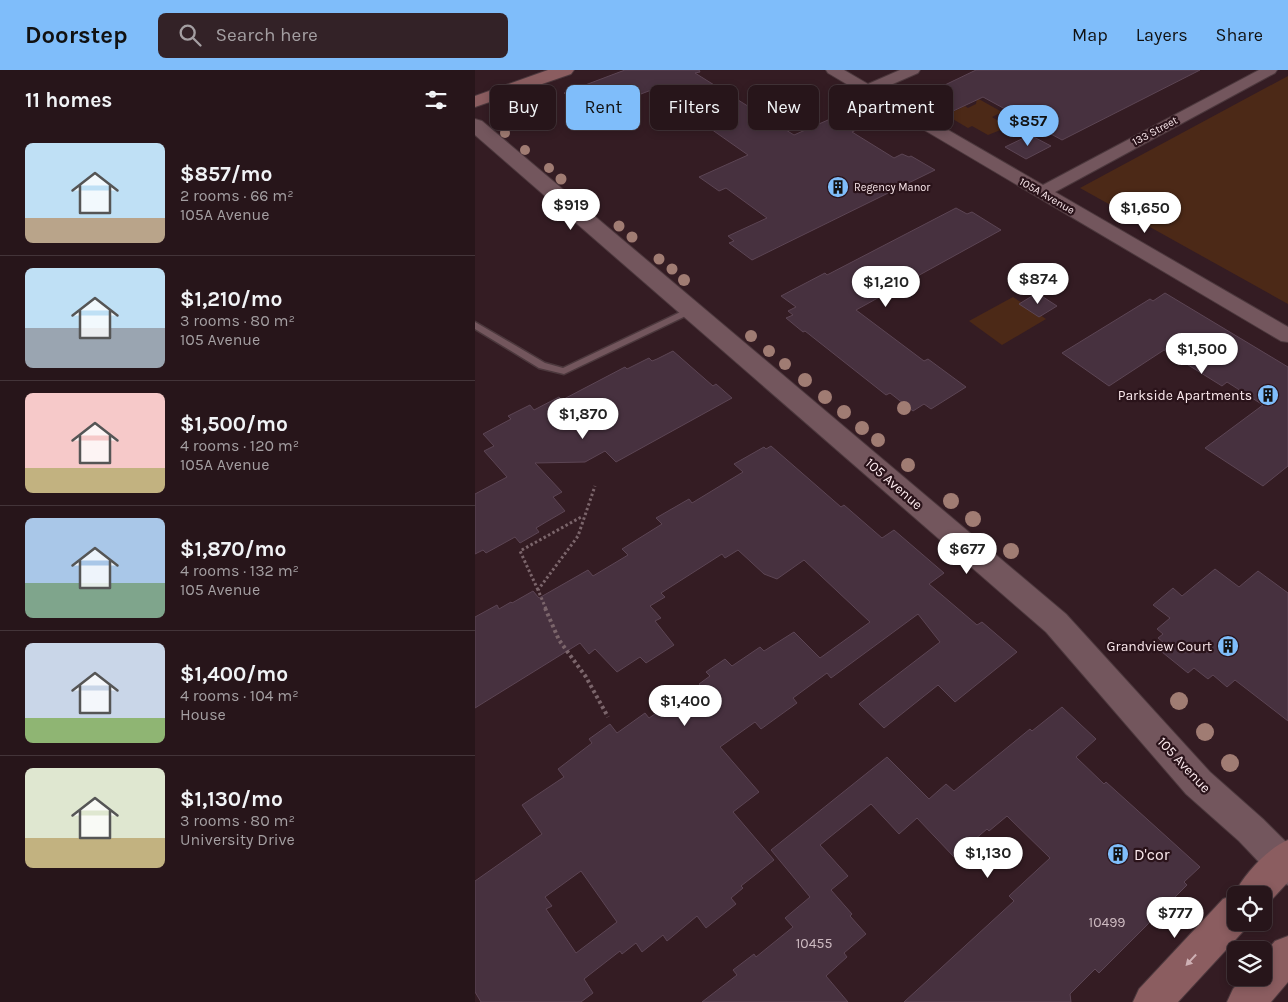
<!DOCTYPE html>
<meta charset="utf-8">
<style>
:root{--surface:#27151a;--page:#332227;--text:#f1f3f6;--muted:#a49fa2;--line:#433439;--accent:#7fbdfa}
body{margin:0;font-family:Karla,sans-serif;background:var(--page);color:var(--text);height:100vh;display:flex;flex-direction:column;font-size:19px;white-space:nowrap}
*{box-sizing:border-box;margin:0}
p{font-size:16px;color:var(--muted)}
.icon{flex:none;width:28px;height:28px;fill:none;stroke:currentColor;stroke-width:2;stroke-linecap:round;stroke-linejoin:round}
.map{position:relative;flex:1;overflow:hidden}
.panel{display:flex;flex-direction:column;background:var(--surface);width:475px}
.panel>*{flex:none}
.top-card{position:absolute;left:15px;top:15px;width:475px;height:45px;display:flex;gap:10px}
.tools{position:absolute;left:752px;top:816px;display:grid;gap:10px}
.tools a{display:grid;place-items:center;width:45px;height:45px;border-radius:8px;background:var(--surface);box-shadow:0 2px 8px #0003,0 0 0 1px var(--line);font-size:25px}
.price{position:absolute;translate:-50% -42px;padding:0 11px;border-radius:18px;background:#fff;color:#222;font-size:16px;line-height:32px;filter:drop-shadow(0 1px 2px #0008)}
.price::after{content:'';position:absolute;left:50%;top:30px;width:15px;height:11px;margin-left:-8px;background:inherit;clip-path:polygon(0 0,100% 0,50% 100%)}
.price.active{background:var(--accent);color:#111}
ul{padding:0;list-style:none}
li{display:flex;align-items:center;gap:15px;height:125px;padding:0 25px}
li+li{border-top:1px solid var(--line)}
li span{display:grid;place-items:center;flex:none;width:140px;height:100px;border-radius:8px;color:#555}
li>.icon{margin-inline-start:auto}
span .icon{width:60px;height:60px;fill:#fffc;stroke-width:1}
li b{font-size:21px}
h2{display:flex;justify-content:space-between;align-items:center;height:60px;padding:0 25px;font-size:21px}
.pill{padding:0 18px;border-radius:8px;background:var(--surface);box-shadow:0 2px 8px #0003,0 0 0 1px var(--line);font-size:18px;line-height:45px}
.pill.active{background:var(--accent);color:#111}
header{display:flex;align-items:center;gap:30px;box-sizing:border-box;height:70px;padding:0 25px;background:var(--accent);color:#111}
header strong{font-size:24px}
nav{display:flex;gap:28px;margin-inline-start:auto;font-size:18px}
.search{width:350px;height:45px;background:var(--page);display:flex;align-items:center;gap:12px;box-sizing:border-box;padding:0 18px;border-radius:8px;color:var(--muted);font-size:19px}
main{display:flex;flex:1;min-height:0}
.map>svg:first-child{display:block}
.green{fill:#4c2917}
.building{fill:#47313f;stroke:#5c4554;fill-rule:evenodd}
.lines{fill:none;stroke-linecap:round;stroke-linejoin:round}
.service-casing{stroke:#4c383d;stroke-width:3}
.minor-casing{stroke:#4c383d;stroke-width:2}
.tertiary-casing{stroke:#4c383d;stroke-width:2}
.secondary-casing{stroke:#4c383d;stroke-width:2}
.path-far1{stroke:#7b656b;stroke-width:3;stroke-dasharray:2.5 2.5;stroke-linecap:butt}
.path{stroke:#7b656b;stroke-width:4;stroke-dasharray:3 3;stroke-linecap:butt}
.service{fill:#73565d;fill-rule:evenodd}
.minor{fill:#73565d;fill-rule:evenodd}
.tertiary{fill:#73565d;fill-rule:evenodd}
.secondary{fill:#8b5d60;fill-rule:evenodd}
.tree{fill:#a07c73}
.oneway{fill:#ceb0b4}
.labels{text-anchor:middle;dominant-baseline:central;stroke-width:4.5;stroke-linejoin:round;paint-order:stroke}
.far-street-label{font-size:11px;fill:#fae8ec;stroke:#2a131a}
.far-poi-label{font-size:11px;fill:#fae8ec;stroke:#2a131a;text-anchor:start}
.poi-label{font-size:14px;fill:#fae8ec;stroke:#2a131a;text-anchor:end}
.street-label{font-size:14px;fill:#fae8ec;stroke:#2a131a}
.near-number-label{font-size:14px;fill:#cdbac1}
.near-poi-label{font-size:16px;fill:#fae8ec;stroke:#2a131a;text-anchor:start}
</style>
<header>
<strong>Doorstep</strong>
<div class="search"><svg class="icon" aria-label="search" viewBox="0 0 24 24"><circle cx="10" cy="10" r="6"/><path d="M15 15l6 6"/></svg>Search here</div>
<nav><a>Map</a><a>Layers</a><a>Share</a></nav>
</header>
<main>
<section class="panel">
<h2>11 homes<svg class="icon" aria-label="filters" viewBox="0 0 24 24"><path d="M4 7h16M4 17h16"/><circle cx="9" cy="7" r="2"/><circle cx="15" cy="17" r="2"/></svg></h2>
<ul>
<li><span style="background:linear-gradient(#bfe0f5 75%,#b9a48a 0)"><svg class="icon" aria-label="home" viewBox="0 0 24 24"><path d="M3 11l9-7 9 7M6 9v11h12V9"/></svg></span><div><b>$857/mo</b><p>2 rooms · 66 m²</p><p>105A Avenue</p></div></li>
<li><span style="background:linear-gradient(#bfe0f5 60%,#9aa5b1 0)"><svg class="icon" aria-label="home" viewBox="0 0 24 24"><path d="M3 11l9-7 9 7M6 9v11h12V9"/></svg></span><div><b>$1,210/mo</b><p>3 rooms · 80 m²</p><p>105 Avenue</p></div></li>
<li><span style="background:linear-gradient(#f6c9c9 75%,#c2b280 0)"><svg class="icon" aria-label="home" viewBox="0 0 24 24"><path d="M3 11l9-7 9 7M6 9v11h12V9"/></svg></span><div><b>$1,500/mo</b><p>4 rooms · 120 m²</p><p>105A Avenue</p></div></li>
<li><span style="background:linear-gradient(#a9c7e8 65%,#7fa58c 0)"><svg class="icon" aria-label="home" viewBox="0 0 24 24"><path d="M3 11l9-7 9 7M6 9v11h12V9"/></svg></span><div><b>$1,870/mo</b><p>4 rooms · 132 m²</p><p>105 Avenue</p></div></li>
<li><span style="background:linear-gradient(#c9d6e8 75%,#8fb573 0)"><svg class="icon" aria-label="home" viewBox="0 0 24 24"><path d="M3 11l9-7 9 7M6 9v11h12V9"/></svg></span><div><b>$1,400/mo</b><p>4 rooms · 104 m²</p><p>House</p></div></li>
<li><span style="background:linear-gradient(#dfe7d0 70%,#c2b280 0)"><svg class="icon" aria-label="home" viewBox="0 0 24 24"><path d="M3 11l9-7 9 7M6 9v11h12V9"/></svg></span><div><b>$1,130/mo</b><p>3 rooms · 80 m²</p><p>University Drive</p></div></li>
</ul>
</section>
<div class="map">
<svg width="813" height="932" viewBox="0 0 813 932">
<rect width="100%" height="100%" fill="#341c23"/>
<path class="green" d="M813 6V234L605 118Z
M502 28 527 42 517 47 533 57 513 65 497 56 493 58 471 45 490 36 493 38 501 34Z
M538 227 571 249 527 275 494 251Z"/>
<path class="building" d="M150 0H224L225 2 220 3 319 65 362 46 383 59 377 62 419 88 427 84 434 87 436 86 460 100 277 190 254 173 259 171 253 166 292 148 251 118 244 121 224 107 273 85 179 19 116 43 89 23Z
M501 0H725L587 70 508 27 476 42 447 26Z
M555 65 576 76 551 89 530 77Z
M481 138 492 144 497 142 526 160 381 240 449 291 453 289 491 317 456 339 449 334 438 341 415 323 411 325 330 261 328 262 311 248 318 245 313 241 321 237 306 226 350 203 352 205Z
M562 223 582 236 564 247 544 234Z
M690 223 813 297V396L788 416 730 378 788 335 752 312 747 316 689 280 634 316 587 283 675 229 678 231Z
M198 281 238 316 241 314 257 328 141 392 130 381 110 392 60 393 87 422 78 427 90 441 71 452 61 458 64 462 45 473 40 467 11 483 8 480 0 484V424L32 407 9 381 19 376 8 364 36 349 33 346 55 335 59 340 84 327 87 330 150 297 152 299 174 288 177 291 182 289Z
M296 376 366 437 369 435 407 468 419 460 469 503 454 514 502 555 507 552 542 582 480 632 463 615 409 658 384 634 465 572 443 544 356 608 352 603 318 628 322 633 286 659 280 652 245 677 284 722 258 742 299 790 266 816 268 818 256 828 261 834 231 858 222 846 192 871 188 865 167 882 161 873 147 884 145 881 109 909 118 923 106 932H6L0 922V811L67 764 47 735 89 707 83 699 117 673 114 669 135 654 142 663 170 643 174 648 186 640 188 641 225 615 224 614 235 606 231 602 250 589 257 596 285 577 289 581 319 562 345 588 395 552 329 490 302 509 289 504 263 480 250 488 247 484 186 523 190 527 175 536 186 548 180 551 199 575 171 593 165 587 142 602 120 579 114 584 105 573 0 638V547L22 535 24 539 36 532 37 533 58 521 64 528 113 500 118 506 153 485 147 479 187 454 181 448 214 429 217 433 268 402 259 394 289 377 291 379ZM106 801 142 852 101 883 71 839 77 836 70 827Z
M740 499 764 517 783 501 813 523V651L760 610 752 617 738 605 733 609 719 598 713 603 687 582 694 577 683 568 688 564 682 559 695 548 678 535 698 518 707 526Z
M587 637 621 669 601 687 629 714 631 712 725 797 709 812 712 815 624 903 620 899 595 924 596 932H429L539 831 534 826 575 788 532 746 514 761 512 759 479 787 442 748 424 764 396 734 345 775 373 806 356 820 377 844 375 846 391 864 369 883 372 887 351 906 373 932H227L262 905 258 900 279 884 281 887 318 857 310 848 335 827 296 780 412 687 454 729 471 714 479 721 555 659 557 661Z"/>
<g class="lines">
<g class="service-casing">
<path id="service" d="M216 237 219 238V242L89 304 64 298 0 259V252L70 293 88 298Z"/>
</g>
<g class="minor-casing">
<path id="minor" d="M351 0H369L393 14 425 0H445L443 3 404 20 568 115 784 0H802L800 3 580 122 813 257V272L806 271 353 3Z"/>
</g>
<g class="tertiary-casing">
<path id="tertiary" d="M0 49 7 51 591 544 735 702 788 749 813 774V815L801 810 764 771 711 724 571 562 0 65Z"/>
</g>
<g class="secondary-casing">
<path id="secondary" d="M73 0H99L96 4 0 37V26Z
M813 770V812L789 838V825H761V852H774V855L703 932H658L664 919 748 829 759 825C768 805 793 778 813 770Z
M813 866V912L796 932H752L758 919 768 908H789V884L800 871Z"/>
</g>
<path class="path-far1" d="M63 520 45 481 108 446
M71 539 63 520 103 466 120 416"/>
<path class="path" d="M70 538 84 570 111 607 133 647"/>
<use href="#service" class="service"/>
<use href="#minor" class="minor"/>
<use href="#tertiary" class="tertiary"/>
<use href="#secondary" class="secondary"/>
</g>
<g class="tree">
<circle cx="30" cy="63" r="5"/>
<circle cx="50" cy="80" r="5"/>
<circle cx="74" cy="98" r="5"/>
<circle cx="86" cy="109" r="5.5"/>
<circle cx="107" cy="126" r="5.5"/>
<circle cx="144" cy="156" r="5.5"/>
<circle cx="157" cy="167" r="5.5"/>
<circle cx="184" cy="189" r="5.5"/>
<circle cx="197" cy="199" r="5.5"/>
<circle cx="209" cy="210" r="6"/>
<circle cx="276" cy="266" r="6"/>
<circle cx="294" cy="281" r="6"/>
<circle cx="310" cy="294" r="6"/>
<circle cx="330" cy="310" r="7"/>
<circle cx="350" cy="327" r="7"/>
<circle cx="429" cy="338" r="7"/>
<circle cx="369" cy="342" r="7"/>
<circle cx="387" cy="358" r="7"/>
<circle cx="403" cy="370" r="7"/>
<circle cx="433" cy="395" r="7"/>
<circle cx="476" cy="431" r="8"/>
<circle cx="498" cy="449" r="8"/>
<circle cx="536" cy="481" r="8"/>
<circle cx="704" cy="631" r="9"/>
<circle cx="730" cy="662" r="9"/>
<circle cx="755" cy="693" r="9"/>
</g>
<defs><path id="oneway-solid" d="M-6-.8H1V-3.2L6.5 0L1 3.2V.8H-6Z" transform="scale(1.25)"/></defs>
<use class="oneway" href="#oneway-solid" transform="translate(716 890) rotate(133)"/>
<defs>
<g id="building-disc" transform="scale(1.125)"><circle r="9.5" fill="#7fbdfa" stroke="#2a131a"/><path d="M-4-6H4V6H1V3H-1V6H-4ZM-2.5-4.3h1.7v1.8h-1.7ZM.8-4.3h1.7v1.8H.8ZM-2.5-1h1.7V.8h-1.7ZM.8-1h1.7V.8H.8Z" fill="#111"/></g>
</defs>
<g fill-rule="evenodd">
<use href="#building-disc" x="363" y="117"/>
<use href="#building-disc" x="793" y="325"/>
<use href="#building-disc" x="753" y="576"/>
<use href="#building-disc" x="643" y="784"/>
</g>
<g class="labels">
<g class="far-street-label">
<text transform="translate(680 61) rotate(-28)">133 Street</text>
<text transform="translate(572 126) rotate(30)">105A Avenue</text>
</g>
<g class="far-poi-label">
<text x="379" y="117">Regency Manor</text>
</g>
<g class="poi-label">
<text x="777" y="325">Parkside Apartments</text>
<text x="737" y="576">Grandview Court</text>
</g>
<g class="street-label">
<text transform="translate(419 414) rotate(41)">105 Avenue</text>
<text transform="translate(709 695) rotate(47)">105 Avenue</text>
</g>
<g class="near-number-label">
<text x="632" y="852">10499</text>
<text x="339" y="873">10455</text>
</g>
<g class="near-poi-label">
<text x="659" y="784">D'cor</text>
</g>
</g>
</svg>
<div class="tools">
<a><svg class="icon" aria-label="locate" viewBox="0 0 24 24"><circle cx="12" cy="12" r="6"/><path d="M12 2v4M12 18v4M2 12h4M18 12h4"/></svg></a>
<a><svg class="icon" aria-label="layers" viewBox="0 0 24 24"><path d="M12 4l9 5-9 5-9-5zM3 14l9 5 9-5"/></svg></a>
</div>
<b class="price active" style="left:553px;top:77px">$857</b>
<b class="price" style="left:96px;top:161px">$919</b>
<b class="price" style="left:670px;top:164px">$1,650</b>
<b class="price" style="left:563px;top:235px">$874</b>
<b class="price" style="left:411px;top:238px">$1,210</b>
<b class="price" style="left:727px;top:305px">$1,500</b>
<b class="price" style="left:108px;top:370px">$1,870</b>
<b class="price" style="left:492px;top:505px">$677</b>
<b class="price" style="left:210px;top:657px">$1,400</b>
<b class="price" style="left:513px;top:809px">$1,130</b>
<b class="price" style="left:700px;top:869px">$777</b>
<div class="top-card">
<a class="pill">Buy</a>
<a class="pill active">Rent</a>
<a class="pill">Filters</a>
<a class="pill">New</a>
<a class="pill">Apartment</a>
</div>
</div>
</main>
